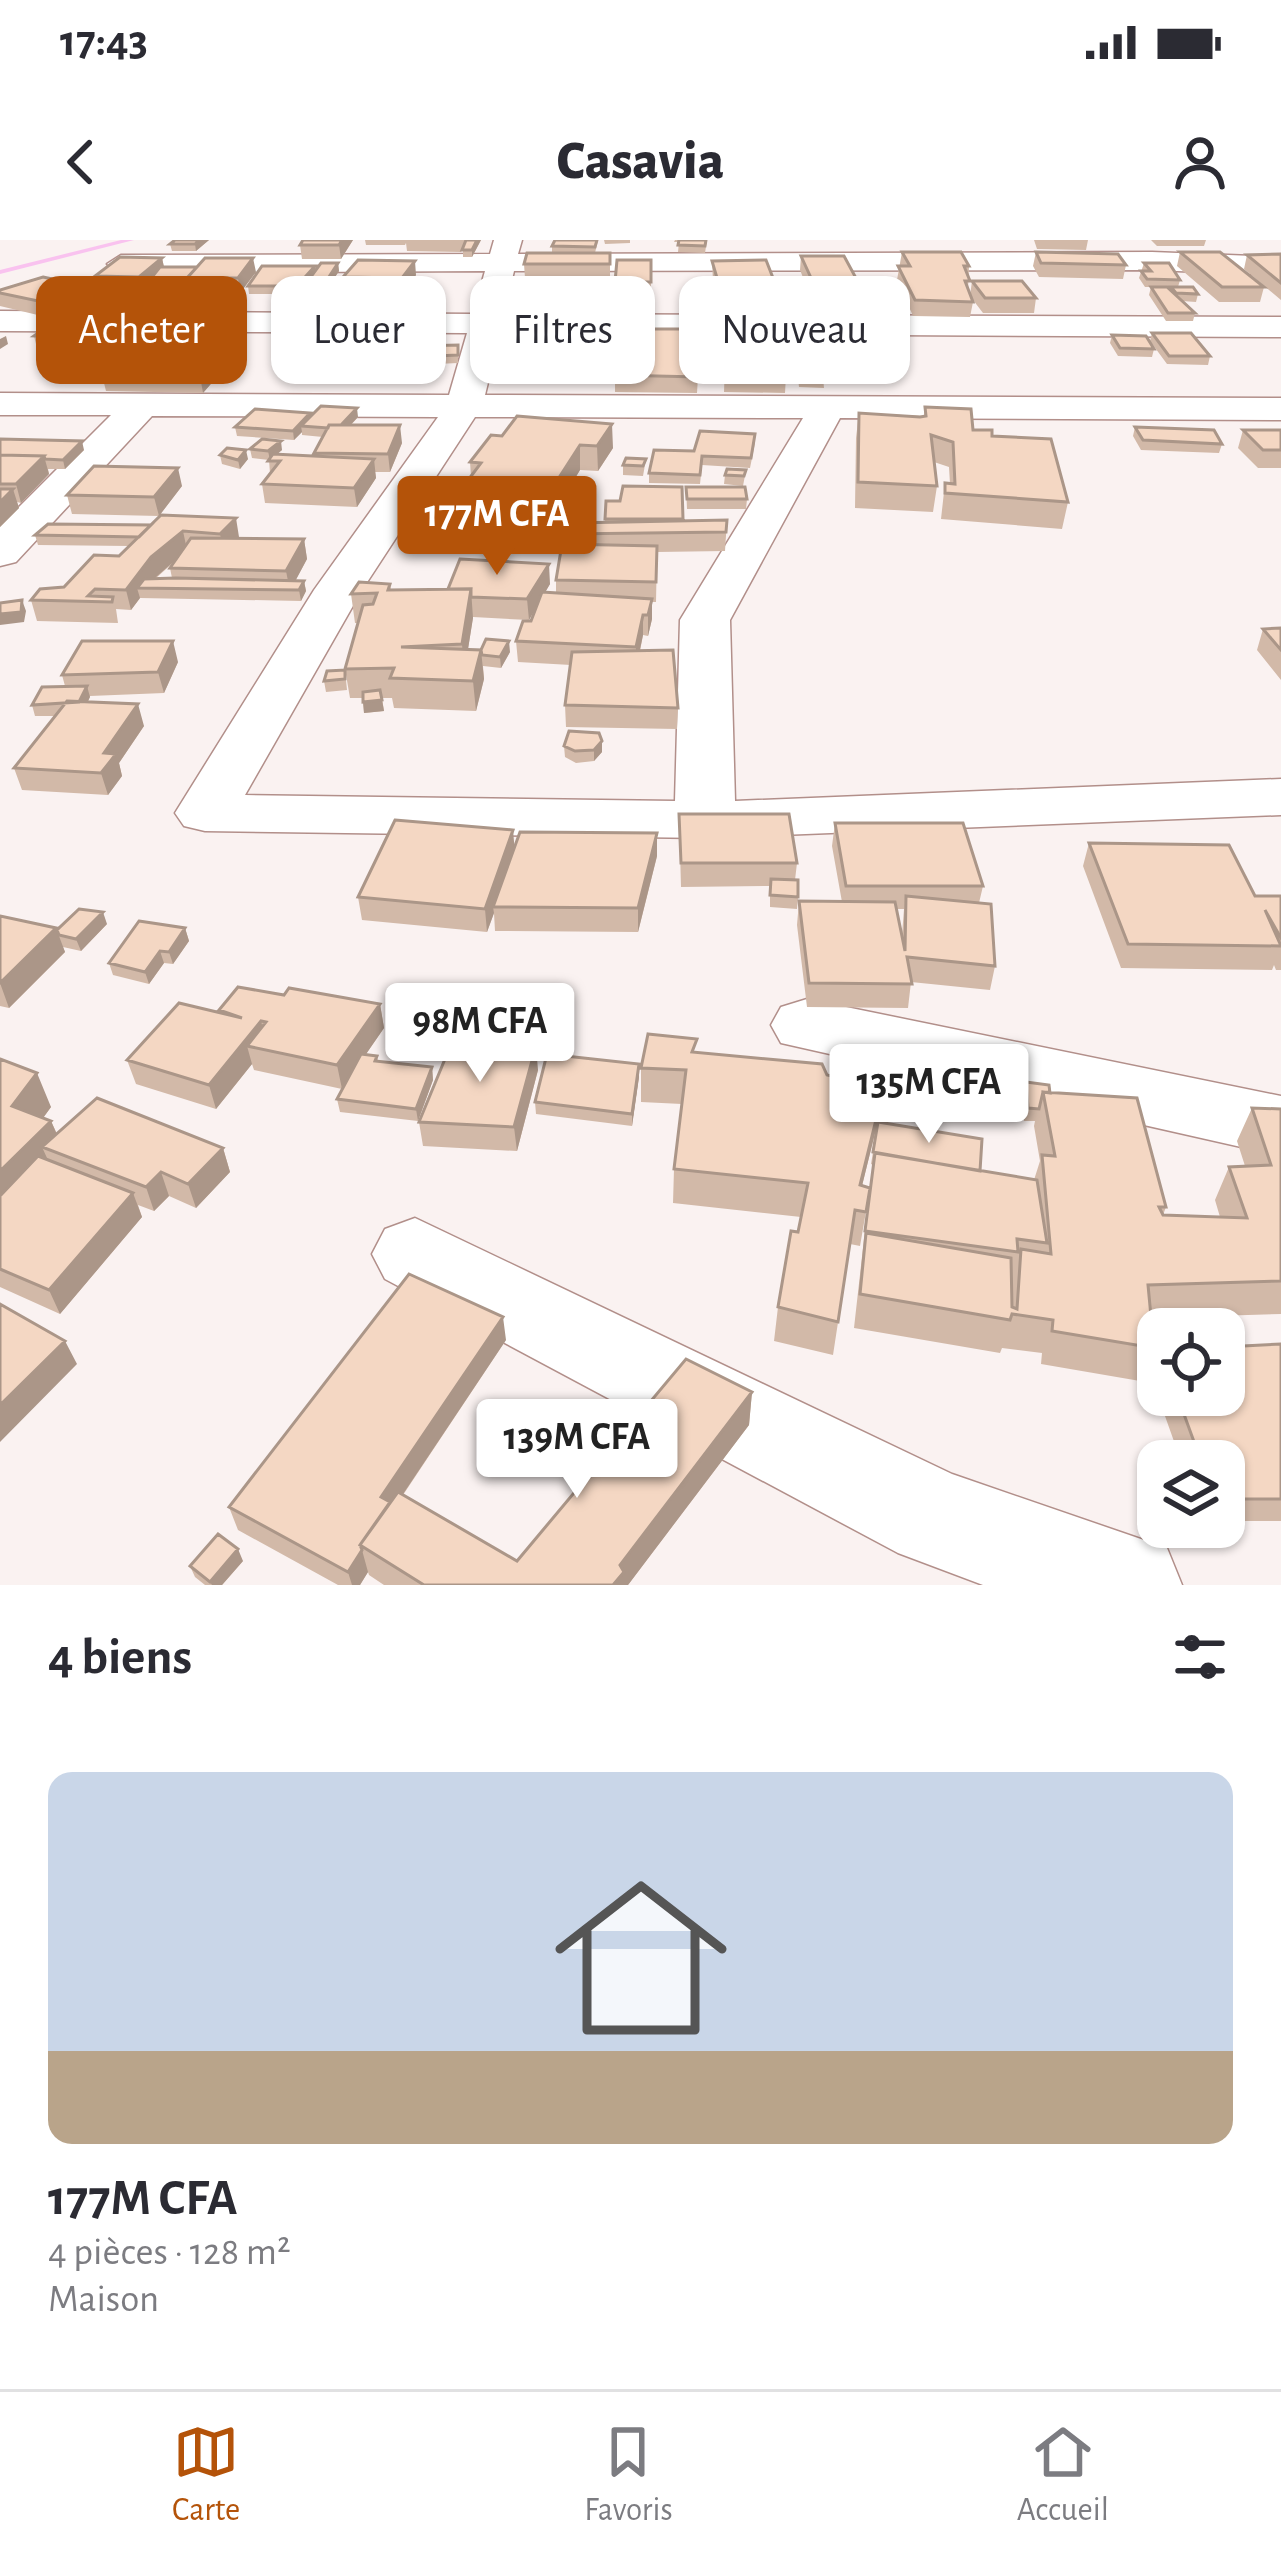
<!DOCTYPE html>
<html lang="fr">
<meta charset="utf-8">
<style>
:root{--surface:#fff;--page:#f7f7f7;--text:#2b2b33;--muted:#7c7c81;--line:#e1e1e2;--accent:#b45309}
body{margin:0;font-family:"Alegreya Sans",sans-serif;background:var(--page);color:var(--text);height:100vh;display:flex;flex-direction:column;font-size:45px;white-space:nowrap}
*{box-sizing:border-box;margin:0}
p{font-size:39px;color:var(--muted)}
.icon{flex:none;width:66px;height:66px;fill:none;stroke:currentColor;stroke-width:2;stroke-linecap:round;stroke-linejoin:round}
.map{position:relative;height:1345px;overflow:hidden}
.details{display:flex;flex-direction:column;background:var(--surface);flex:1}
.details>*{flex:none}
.guide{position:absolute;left:36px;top:36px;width:1209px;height:108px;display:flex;gap:24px}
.tools{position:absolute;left:1137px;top:1068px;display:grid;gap:24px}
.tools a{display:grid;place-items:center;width:108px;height:108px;border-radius:24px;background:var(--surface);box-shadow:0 3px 9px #0004;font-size:60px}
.price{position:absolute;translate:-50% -102px;padding:0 27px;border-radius:12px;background:#fff;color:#222;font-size:39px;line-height:78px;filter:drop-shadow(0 3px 6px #0008)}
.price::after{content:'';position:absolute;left:50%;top:72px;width:36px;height:27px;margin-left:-18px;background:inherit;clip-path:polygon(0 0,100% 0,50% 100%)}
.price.active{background:var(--accent);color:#fff}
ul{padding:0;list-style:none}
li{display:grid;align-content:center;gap:24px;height:636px;padding:0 48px}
li span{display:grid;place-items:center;height:372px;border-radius:24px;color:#555}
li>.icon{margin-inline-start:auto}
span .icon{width:216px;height:216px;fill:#fffc;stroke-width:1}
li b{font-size:51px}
h2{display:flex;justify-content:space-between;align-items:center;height:144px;padding:0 48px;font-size:51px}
.tag{padding:0 42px;border-radius:24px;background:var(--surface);box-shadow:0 3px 9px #0004;font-size:42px;line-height:108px}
.tag.active{background:var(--accent);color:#fff}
.status{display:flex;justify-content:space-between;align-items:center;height:84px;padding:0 60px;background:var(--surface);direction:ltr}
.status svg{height:33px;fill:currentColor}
header{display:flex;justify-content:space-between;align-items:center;height:156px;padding:0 48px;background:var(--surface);font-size:54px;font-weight:800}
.menu{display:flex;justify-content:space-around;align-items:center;height:168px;border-top:3px solid var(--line);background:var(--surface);font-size:33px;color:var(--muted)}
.menu a{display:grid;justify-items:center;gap:6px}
.menu .active{color:var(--accent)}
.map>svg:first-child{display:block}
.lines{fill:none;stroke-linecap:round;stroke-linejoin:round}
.stream{fill:#f9c2ef;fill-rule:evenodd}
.minor-casing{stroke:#b28f8a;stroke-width:3}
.minor{fill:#fff;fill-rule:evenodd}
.wall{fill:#d2b9a8;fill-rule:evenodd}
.shaded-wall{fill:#ab9688}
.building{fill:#f4d7c3;stroke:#ab9688;stroke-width:3}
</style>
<div class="status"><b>17:43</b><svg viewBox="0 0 49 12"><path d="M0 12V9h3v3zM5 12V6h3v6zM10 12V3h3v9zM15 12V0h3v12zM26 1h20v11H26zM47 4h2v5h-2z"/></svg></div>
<header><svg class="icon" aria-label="back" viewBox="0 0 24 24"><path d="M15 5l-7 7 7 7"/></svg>Casavia<svg class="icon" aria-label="person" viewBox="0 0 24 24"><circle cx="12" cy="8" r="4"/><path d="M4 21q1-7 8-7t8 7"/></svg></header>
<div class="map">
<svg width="1281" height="1345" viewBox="0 0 1281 1345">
<rect width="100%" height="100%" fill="#faf2f1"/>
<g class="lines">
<path class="stream" d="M121 0H134L0 34V30Z"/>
<g class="minor-casing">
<path id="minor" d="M494 0H522L518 14 1152 12 1281 17V35L1152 30 514 31 504 74 1281 77V97L500 93 485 155 1281 158V180L840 178 730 380 735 561 1281 539V575L705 598 205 591 184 586 175 573 314 350 438 177 152 176 16 322 0 326V286L111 175H0V153L449 155 467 93 0 91V71L473 74 485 31 121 33 107 24 121 15 490 14ZM475 177 803 178 680 380 675 561 245 555 362 350Z
M807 759 1281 856V916L781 803 771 785 781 767Z
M415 978 952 1234 1167 1308 1182 1345H983L898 1313 385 1039 372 1014 385 989Z"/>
</g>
<use href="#minor" class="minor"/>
</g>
<path class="wall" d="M175 0H209L196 11H172L170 4Z
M353 0 341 19H302L300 5Z
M365 0H481L472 17H463V9L461 12 407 11 406 3 405 5H366Z
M555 0H598L595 13H610V38H525L524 24 552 13V6Z
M604 0H630V3L605 4Z
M675 0H707L705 13 678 12 679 2H674Z
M1034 0H1088L1086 10 1037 9Z
M1151 0H1206L1204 6H1157Z
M902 12 969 26 968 50 970 56 972 41 1036 58 1034 73H983L970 56 973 62 970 77 913 76 897 40Z
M1036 12 1126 25 1123 39 1039 37 1033 26Z
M1180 12 1264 47 1260 62H1219L1177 26Z
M1281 14V60L1244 29 1247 15Z
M801 16 857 40 855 54 810 55 800 30Z
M162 18 164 27 256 32 240 53H201L203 64 237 61 238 69 231 79H198L197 71 189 82H134L130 66 149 49V46L142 52 98 51 95 36Z
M617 20H651V49H615Z
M712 21 773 38 772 52 786 69 785 76H741V80H700L699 41H713Z
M338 23 339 31 324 54H305L304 46 298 54H249L248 46 315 26 316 30Z
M1144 23 1180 40 1178 47 1198 54 1196 62 1182 61 1195 73 1193 81H1166L1149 55 1151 47H1158H1145L1139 38Z
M416 35 404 53 345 52 343 37Z
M0 50 89 61 42 76 0 66Z
M573 56 570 77 525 76V61Z
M443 78 445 105H458V123L437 124V119L434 125H370L344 142H302L301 133 330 116 366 107 365 99Z
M703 82 746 97 789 82 785 153 724 152 725 123H704Z
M200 85 233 99 203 112 181 108 169 121 213 122 216 138 203 153 106 151 102 135 111 126H104L103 121 80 134 76 121 89 113 38 112 34 96 122 92 109 102 158 105 157 102Z
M792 87 834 107H838L839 99 896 114 895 123 822 125 824 148 799 147Z
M1152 93 1210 116 1208 125 1167 124 1150 101Z
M1112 95 1154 109 1152 117 1118 116 1110 103Z
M615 135 698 137 697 153 615 152Z
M925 167 973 190 992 196 1068 262 1062 289 941 279 945 243 950 244 949 227 934 222 937 246 933 272 855 268 856 198 859 173 924 176Z
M310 173 311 176 358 177 351 185 402 203 390 232H375L376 238 357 267 265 263 262 244 270 233 269 220 252 218 250 209 282 210 277 214 315 216 323 197 302 195V192L294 200 237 196 235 187Z
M1135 187 1222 204 1219 213 1141 210 1133 196Z
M1243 190H1281V228H1258L1238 208Z
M502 196 613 208 598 231 580 230 543 291 458 283 456 256 471 236 470 222Z
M0 199 84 210 65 229H48L49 234 21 263 17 262 19 268 0 287Z
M755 203 750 228 702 225 700 244 649 243V233L694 211Z
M220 215 248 219 240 229 222 224Z
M646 219 643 236 623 235V225Z
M746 230 743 246 724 244 725 235Z
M182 246 159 276 72 274 67 255Z
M686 247 747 259 746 269H687Z
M606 261 683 281 727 280 725 311 657 312 656 362H652V379L648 396 643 395 640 411 678 468 677 489 566 487 565 465 571 425 518 422 516 401 531 381 536 367 529 380 473 377 468 409 510 412 501 428 483 426 484 439 476 471 394 468 392 458H382L384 471 364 473 363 458H350L345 429 358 383H355L351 354 390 344 391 350 448 349 550 344 545 352H556V340L566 304V294L605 282Z
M151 285 239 297 238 299H304L307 319 295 341H304L306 351 301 361 140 358 131 370 116 369 118 383 37 381 31 360 64 347 119 316 129 306 38 305 35 295ZM176 320 170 328 172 338 155 339Z
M1281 388V440L1257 410 1263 389Z
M178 422 164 453 90 456 88 462 144 486 119 523 122 536 108 555 22 550 14 528 55 476H35L32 465 65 446 62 435Z
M345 430 347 450 326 452 324 441Z
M599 493 602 512 594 521 576 523 565 517 564 506Z
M679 574 797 623 795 640 798 657 797 669 770 667V646L681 647Z
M835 583 983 646 979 663 995 726 990 750 911 742 908 768 807 767 797 685 799 661 842 662 832 606ZM896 669H904L902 695Z
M657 593V616L638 692 495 691 494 673 487 692 362 680 358 657 515 606Z
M1089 603 1255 656H1281V730H1276L1274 725 1272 730 1121 728 1083 626Z
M0 676 56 688 107 684 81 711 63 707 65 712 9 768 0 766Z
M185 688 189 701 173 724 164 723 149 744 113 735 109 723Z
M284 755 380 764 384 788 366 814 377 816 378 821 432 827 433 840 418 881 340 872 337 859 342 849 254 830 252 824 216 869 136 844 127 820 220 773 219 770Z
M527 783 522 806 538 830 517 911 423 906 419 882 461 803 460 799Z
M696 813 827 835 878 881 862 946 870 948 873 925 871 924 878 882 980 931 1034 940 1040 921 1034 886 1035 881H1024L1022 855 1026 842 1050 853 1166 967 1163 975 1220 977 1215 960 1229 927 1245 926 1237 901 1252 868 1281 869V1074L1151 1078 1154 1108 1140 1141 1041 1124 1042 1113 1002 1108 1000 1113 854 1088 869 954 860 1006 850 1004 833 1115 774 1101 778 1067 801 977 673 963 674 929 682 864 641 862V828Z
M0 819 51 867 43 878 51 881 57 894 223 908 230 932 196 968 169 956 154 971 138 965 142 977 60 1074 0 1047Z
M639 837 632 886 536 874 535 862Z
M506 1100 403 1255 517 1321 752 1152 749 1185 628 1345H384L369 1335 368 1332 360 1345H338L238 1290 229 1267Z
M1281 1104V1281H1224V1221H1181L1150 1134 1158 1117V1155H1224Z
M243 1321 222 1345H205L195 1337 190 1326Z"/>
<path class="shaded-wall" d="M200 0H209L196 11 195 4Z
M342 0H353L341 19 339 5Z
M477 0H481L472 17V10Z
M162 18 165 32 148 42 149 46 142 52 139 37Z
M253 18 256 32 240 53 238 38Z
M415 21 416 35 404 53 402 38Z
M338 23 339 31 324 54 323 46Z
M315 26 316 33 298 54 297 46Z
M85 46 89 61 42 76 38 61Z
M200 49 203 64 189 82 185 66Z
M237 61 238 69 231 79 229 71Z
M118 76 122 92 94 114 90 98Z
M231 91 233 99 203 112 201 104Z
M6 96 8 104 0 109V99Z
M180 100 181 108 164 126 162 118Z
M101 112 103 121 80 134 78 126Z
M369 116 370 125 344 142 343 134Z
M213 122 216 138 203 153 200 136Z
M357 168 358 177 338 198 337 189Z
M310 173 311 182 301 186 302 192 294 200 293 191Z
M612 184 613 208 598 231 597 206Z
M400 185 402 203 390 232 388 214Z
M82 201 84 210 65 229 63 220Z
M281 201 282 210 270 220 268 211Z
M580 205V230L543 291 542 264Z
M246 210 248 219 240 229 238 220Z
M44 216 49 234 21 263 16 244Z
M374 219 376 238 357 267 354 248Z
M178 228 182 246 159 276 154 257Z
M13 249 19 268 0 287V262Z
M236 278 239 297 224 313 220 294Z
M183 291 187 310 156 337 147 348H137L140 358 131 370 126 350 151 317Z
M304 299 307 319 290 351 286 331Z
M549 324 550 344 529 380 527 359Z
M304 341 306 351 301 361 299 350Z
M471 349 473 378 464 434 462 404Z
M652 359V379L648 396V375Z
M22 360 26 371 24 382 0 385V374Z
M643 375V395L636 428V407Z
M173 401 178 422 164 453 158 432Z
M509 401 510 412 501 428 500 417Z
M481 410 484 439 476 471 473 441Z
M87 446 90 457 81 475 78 464Z
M382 460 384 471 364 473 363 462Z
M138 464 144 486 119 523 122 536 108 555 101 533 104 513Z
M602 501V512L594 521V510Z
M513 590 515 613 493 667 494 673 487 692 485 669Z
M657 593V616L638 692V668Z
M103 672 107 684 81 711 76 699Z
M56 688 65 712 9 768 0 743Z
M185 688 189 701 173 724 169 712Z
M160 711 164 723 149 744 145 732Z
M380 764 384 788 342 849 337 825Z
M526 771 527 783 520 816 519 803Z
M261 781 267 804 247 806 252 824 216 869 209 845Z
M536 806 538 830 517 911 514 887Z
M639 824V837L632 886V874Z
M432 827 433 840 418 881 416 869Z
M37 833 51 867 27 900 12 866Z
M884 847 878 881 856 970 860 945Z
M51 881 66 915 42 907 52 929 0 981V931Z
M223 908 230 932 196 968 188 944Z
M161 932 169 956 154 971 146 947Z
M133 953 142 977 60 1074 49 1050Z
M503 1077 506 1100 393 1269 381 1257Z
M65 1101 77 1124 0 1202V1165Z
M752 1152 749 1185 628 1345H613L620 1325Z
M238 1309 243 1321 222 1345H212L210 1342Z
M362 1310 368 1332 360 1345H352L348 1332Z"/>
<path class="building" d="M175 0H200L195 4H170Z
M303 0H342L339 5H300Z
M466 0H477L472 10H462Z
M555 0H597L595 7 552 6Z
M679 0H706L705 6 678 5Z
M902 12H961L969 26H964L970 41H965L973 62 915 60 898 26H910Z
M1036 12 1118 14 1126 25 1041 23Z
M1180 12H1220L1264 47H1222Z
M527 13H610V24H524Z
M1281 14V43L1247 15Z
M801 16H844L857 40H812Z
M120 17 162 18 139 37 95 36Z
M205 18H253L238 38H187Z
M358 20 415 21 402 38 343 37Z
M617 20H651V42H615Z
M766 20 773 38H717L712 21Z
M321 23H338L323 46H304Z
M1144 23H1169L1180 40 1147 39 1141 31H1151Z
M262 26H315L297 46H248Z
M160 27H197L187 38 188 42H148Z
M43 37 85 46 38 61 0 53V50Z
M529 41H573L569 62 525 61Z
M699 41 739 42 742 65H700Z
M972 41H1022L1036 58H985Z
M1151 47H1167L1195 73H1168Z
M1171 47H1193L1198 54 1176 53Z
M146 49H200L185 66H130Z
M740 51 783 52 786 69 742 68Z
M205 61H237L229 71H197Z
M63 75 118 76 90 98 34 96Z
M443 78 444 96 365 99 367 81Z
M748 81 789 82 787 137 725 135 726 107H704L703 82H744L746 97Z
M200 85 231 91 201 104 180 100 162 118 102 117 107 112H101L78 126 76 121 108 102 168 105 157 102Z
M792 87H830L834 107H840L839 99 892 100 896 114 821 116 824 139H800Z
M630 89H694L698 137 615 135Z
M1152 93H1191L1210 116H1169Z
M1112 95 1146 96 1154 109 1120 108Z
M458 105V115L436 116 437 108 434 117 369 116 343 134 301 133 313 116H330L335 108Z
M117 120 213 122 200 136 102 135Z
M321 166 357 168 341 185H329L328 188 301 186Z
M925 167 971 169 973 190H992V196L1051 199 1068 262 945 253V243L955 244 953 202 931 195 937 246 858 242 859 173 920 177 926 176Z
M255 169 310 173 293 191 235 187Z
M517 176 612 184 597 206 580 205 542 264 456 256 481 223 470 222 491 195 502 196Z
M329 185H400L388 214 314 213Z
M1135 187 1214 190 1222 204 1143 200Z
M1243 190H1281V210H1263Z
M700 191 755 194 751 218 702 216 700 235 649 233 654 210 694 211Z
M0 199 82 201 63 220 45 219 44 216 0 215Z
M262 199 281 201 268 211 250 209Z
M227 208 246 210 238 220 220 215Z
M273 214 374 219 354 248 262 244 280 221H268Z
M0 215 44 216 16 244H0Z
M626 218 646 219 643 226 623 225Z
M94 226 178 228 154 257 67 255Z
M727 229 746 230 744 236 725 235Z
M623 246 682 247 683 279H605L606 261H620Z
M686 247H745L747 259H687Z
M0 249H13L0 262Z
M161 275 236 278 220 294 183 291 151 317 126 350 95 349 88 356 113 357 112 362 31 360 40 349 64 347 94 315 119 316Z
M727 280 726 292 566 294 573 283Z
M48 284 151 285 139 297 35 295Z
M191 298 304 299 286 331 170 328Z
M562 304 657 306 656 342 556 340Z
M460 319 549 324 527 359 471 357V349H448Z
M176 338 304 341 299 350 137 348 144 339Z
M359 342 390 344 388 350 471 349 462 404 401 407 481 410 473 441 390 438 394 428 345 429 363 365 373 364 377 353 351 354Z
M542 352 652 359 648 375H643L636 407 516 401 523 381H531Z
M22 360 21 372 0 374V363Z
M1281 388V410L1263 389Z
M486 399 509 401 500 417 482 415 481 410Z
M82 401H173L158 432 62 435Z
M673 410 678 468 565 465 572 412Z
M345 430V439L324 441 327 431Z
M87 446 79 462 32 465 42 447Z
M380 450 382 460 363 462V452Z
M67 461 138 464 104 513 116 514 101 533 14 528Z
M569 491 599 493 602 501 594 510 575 511 564 506Z
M679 574H789L797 623H681Z
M395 580 513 590 485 669 358 657Z
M835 583H963L983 646H846Z
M520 592 657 593 638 668 493 667Z
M1089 603 1229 605 1255 656H1281V698L1265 670 1281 706 1128 704Z
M771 639 798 640V657L770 655Z
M906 656 991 664 995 726 907 717 912 744 809 743 799 661 895 662 905 711Z
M79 669 103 672 76 699 59 695 57 690Z
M0 676 56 688 0 743Z
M139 681 185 688 169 712 160 711 145 732 109 723Z
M238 747 284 755 289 748 380 764 337 825 247 806 266 782 261 781 209 845 127 820 179 763 242 778 219 770Z
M473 767 526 771 519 803 460 799Z
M648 794 697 799 692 812 822 824 827 835 884 847 860 945 870 948 866 972 855 970 838 1082 778 1067 791 991 798 992 808 943 674 929 686 830 641 828Z
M452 802 536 806 514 887 419 882Z
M361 814 377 816 375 821 432 827 416 869 337 859Z
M547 814 639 824 632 874 535 862Z
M0 819 37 833 12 866 51 881 0 931Z
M1026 842 1049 845 1050 853 1043 852 1039 869 1028 868Z
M1043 852 1137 858 1166 967H1159L1163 975 1247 978 1229 927 1271 925 1252 868 1281 869V1041L1148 1045 1154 1108 1052 1091 1053 1080 1012 1074 1010 1080 860 1054 866 993 1011 1018 1012 1067 1017 1069 1021 1009 1051 1014 1042 915 1055 916Z
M97 858 223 908 188 944 161 932 146 947 42 907Z
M878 882 982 899 980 931 873 912Z
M875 913 1037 940 1047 1003 1017 999 1018 1012 865 991Z
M38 916 133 953 49 1050 0 1029V956Z
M409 1034 503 1077 381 1257 390 1262 360 1305 362 1310 348 1332 229 1267Z
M0 1064 65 1101 0 1165Z
M1281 1104V1259H1224V1221H1201L1177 1155H1224V1107Z
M686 1119 752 1152 620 1325 624 1332 613 1345H424L360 1305 398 1252 517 1321Z
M218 1294 238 1309 210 1342 190 1326Z"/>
</svg>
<div class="tools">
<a><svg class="icon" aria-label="locate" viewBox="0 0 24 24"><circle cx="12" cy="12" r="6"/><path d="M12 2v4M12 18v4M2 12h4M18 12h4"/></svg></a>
<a><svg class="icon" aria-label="layers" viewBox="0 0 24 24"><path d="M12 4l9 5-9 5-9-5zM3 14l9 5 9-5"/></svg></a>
</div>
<b class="price active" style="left:497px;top:338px">177M CFA</b>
<b class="price" style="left:480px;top:845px">98M CFA</b>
<b class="price" style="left:929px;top:906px">135M CFA</b>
<b class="price" style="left:577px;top:1261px">139M CFA</b>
<div class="guide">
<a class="tag active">Acheter</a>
<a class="tag">Louer</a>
<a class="tag">Filtres</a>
<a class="tag">Nouveau</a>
</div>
</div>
<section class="details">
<h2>4 biens<svg class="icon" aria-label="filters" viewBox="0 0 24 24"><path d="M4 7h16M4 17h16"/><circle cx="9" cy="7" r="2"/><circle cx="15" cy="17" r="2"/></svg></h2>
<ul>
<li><span style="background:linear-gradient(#c9d6e8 75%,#b9a48a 0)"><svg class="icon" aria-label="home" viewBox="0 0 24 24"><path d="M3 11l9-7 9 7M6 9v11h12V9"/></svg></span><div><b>177M CFA</b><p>4 pièces · 128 m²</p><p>Maison</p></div></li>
</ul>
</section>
<nav class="menu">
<a class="active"><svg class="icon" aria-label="map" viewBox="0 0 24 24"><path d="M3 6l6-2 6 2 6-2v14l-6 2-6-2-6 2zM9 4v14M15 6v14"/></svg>Carte</a>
<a><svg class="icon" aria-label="saved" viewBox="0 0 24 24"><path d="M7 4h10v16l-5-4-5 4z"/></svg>Favoris</a>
<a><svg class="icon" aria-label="home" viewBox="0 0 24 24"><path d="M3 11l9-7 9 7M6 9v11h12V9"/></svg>Accueil</a>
</nav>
